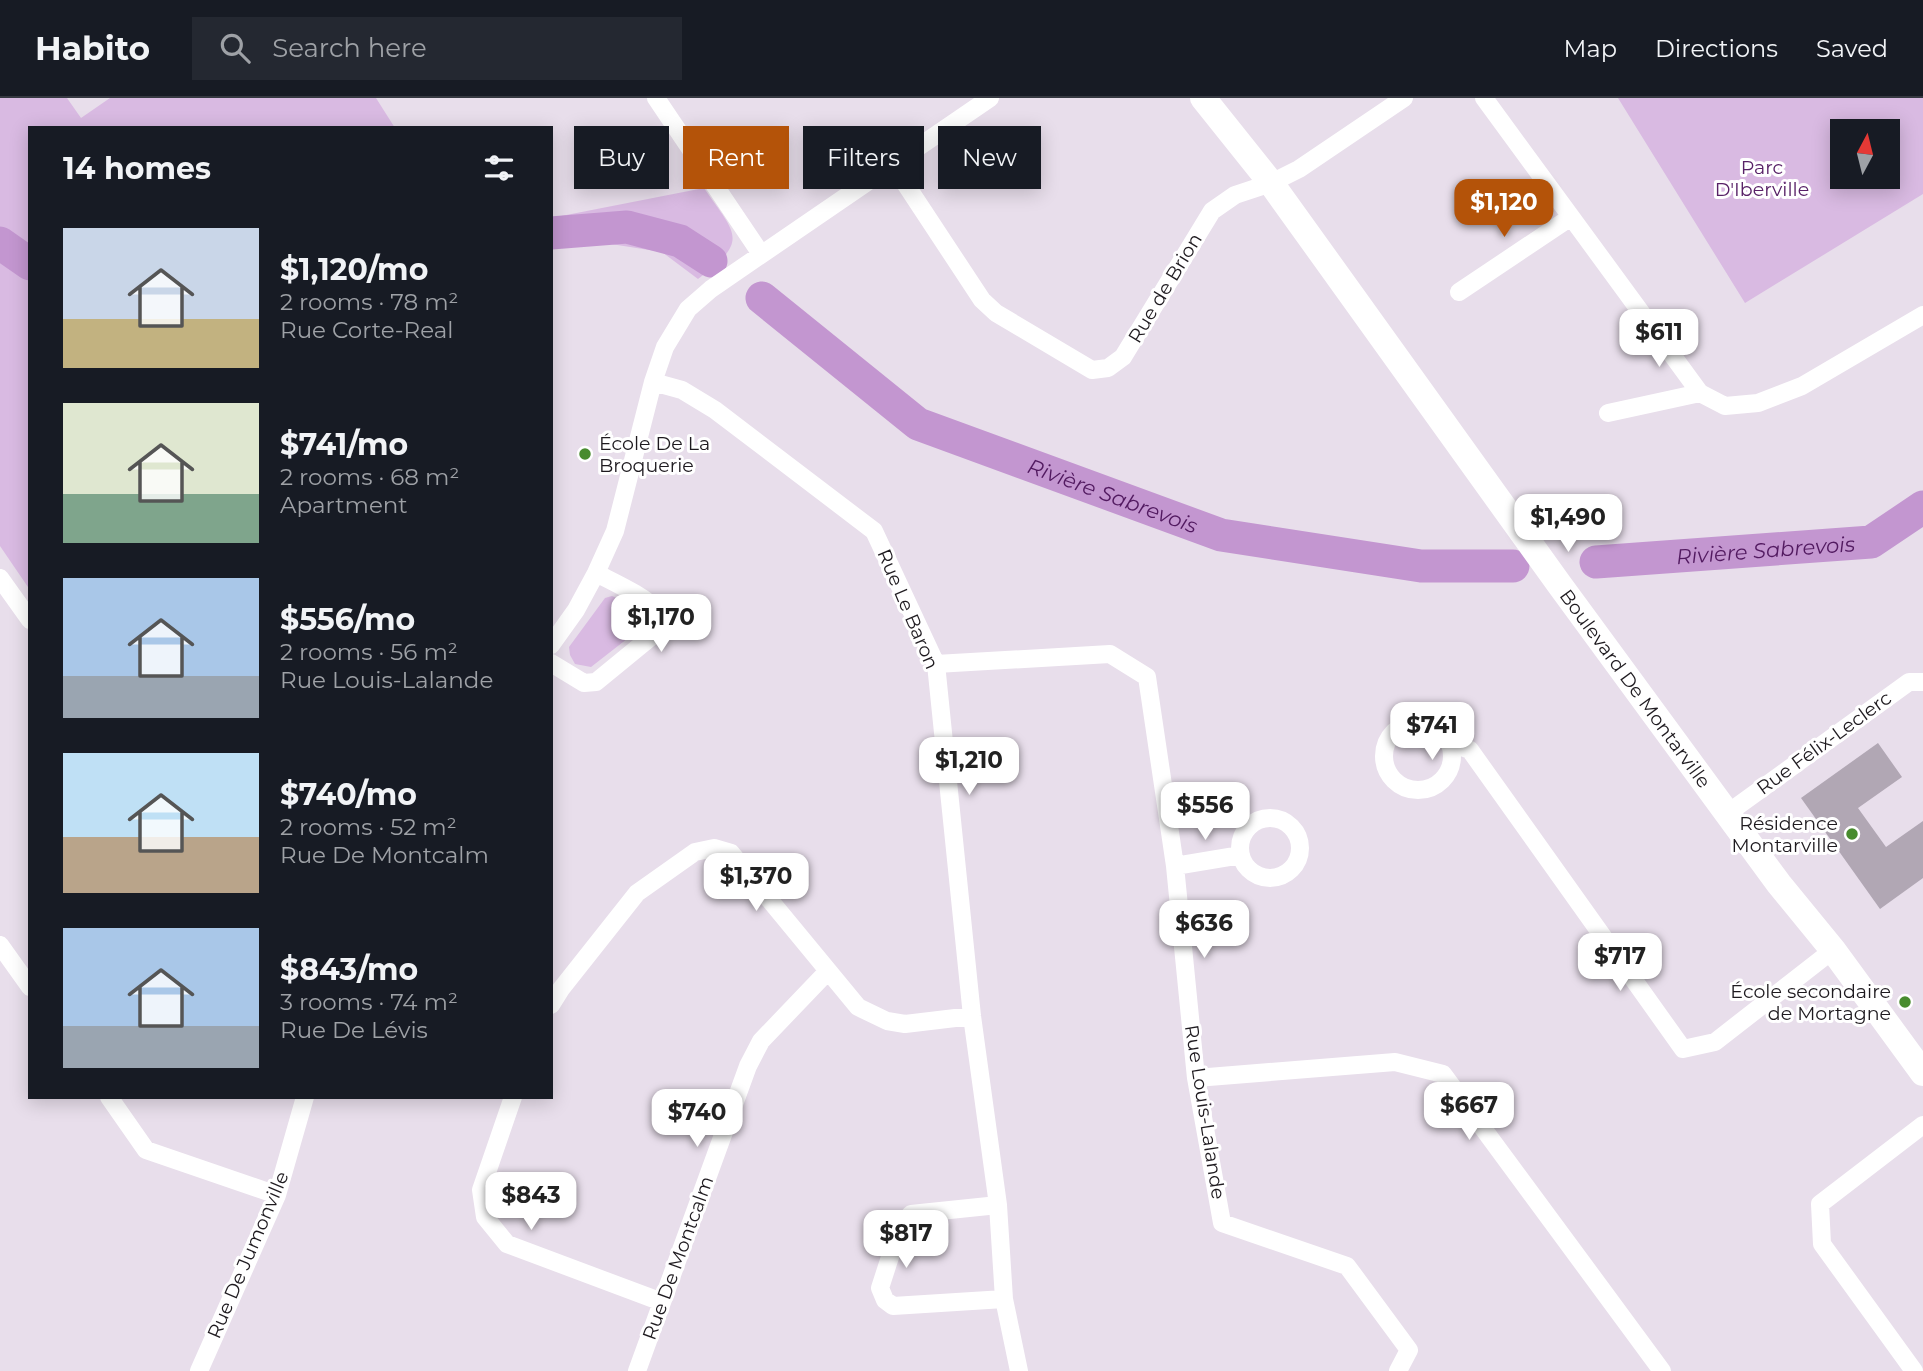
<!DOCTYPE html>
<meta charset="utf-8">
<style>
:root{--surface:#171b24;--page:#242831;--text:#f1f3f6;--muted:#9ea1a6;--line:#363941;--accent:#b45309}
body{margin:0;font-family:Montserrat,sans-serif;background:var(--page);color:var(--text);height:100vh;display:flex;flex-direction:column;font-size:26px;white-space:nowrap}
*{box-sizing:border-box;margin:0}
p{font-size:23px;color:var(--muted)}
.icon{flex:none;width:38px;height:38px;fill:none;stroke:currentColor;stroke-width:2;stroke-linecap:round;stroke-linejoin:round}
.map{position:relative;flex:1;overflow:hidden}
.panel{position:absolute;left:28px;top:28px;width:525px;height:973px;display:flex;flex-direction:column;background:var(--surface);border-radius:0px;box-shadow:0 4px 18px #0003}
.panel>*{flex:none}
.guide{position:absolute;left:574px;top:28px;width:665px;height:63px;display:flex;gap:14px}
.needle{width:46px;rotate:7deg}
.controls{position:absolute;left:1830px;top:21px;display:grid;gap:14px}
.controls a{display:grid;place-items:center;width:70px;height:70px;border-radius:0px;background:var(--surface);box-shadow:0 4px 18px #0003;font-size:35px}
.price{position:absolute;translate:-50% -60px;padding:0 16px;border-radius:14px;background:#fff;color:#222;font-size:23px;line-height:46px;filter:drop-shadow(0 2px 4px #0008)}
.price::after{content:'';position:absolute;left:50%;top:42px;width:21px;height:16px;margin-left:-10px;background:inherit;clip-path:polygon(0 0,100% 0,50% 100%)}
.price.active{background:var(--accent);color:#fff}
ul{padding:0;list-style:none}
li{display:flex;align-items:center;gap:21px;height:175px;padding:0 35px}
li span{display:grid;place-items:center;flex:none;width:196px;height:140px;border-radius:0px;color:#555}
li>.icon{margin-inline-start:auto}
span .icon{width:84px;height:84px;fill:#fffc;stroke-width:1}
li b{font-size:30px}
h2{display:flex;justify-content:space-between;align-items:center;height:84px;padding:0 35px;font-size:30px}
.tag{padding:0 24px;border-radius:0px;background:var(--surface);box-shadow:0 4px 18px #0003;font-size:24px;line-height:63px}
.tag.active{background:var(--accent);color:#fff}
header{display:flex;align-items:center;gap:42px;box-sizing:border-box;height:98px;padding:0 35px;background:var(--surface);border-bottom:2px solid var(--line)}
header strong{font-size:33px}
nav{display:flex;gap:38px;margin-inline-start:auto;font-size:24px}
.search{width:490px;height:63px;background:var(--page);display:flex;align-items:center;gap:18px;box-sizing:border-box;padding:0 24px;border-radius:0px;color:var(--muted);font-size:26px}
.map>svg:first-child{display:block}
.green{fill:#d9bae2;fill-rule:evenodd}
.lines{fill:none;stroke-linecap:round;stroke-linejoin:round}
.river{stroke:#c396d0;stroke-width:33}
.building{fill:#b1a7b4}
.street{stroke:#fff;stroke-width:18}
.secondary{stroke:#fff;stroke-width:26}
.poi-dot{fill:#488b2e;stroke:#fff;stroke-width:2.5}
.labels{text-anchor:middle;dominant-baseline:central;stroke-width:6;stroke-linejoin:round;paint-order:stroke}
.park-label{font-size:19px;fill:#582167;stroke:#fff}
.street-label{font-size:19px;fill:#1e1a1f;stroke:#fff}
.poi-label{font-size:19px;fill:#1e1a1f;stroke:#fff;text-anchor:end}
.water-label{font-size:21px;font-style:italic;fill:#521a60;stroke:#fff}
</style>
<header>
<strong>Habito</strong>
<div class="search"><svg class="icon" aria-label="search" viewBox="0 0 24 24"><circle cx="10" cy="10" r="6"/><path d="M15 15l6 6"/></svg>Search here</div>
<nav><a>Map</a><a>Directions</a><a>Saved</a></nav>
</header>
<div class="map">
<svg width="1923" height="1273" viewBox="0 0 1923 1273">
<rect width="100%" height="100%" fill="#e8deeb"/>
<path class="green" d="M0 0H67L81 20 110 0H376L395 30H30V492L0 448Z
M1618 0H1923V96L1745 205ZM1888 33V79H1843V33Z
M704 90C736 137 750 142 698 181L662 154 579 141 551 149V120Z
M612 498C626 505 651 511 641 530L591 569 575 566 570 557 569 549 605 500Z"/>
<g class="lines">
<g class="river">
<path d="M551 135 627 129 680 143 711 163"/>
<path d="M0 145 30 166"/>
<path id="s1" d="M762 200 918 326 1221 437 1421 468H1513"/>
<path id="s2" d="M1596 464 1871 444 1923 409"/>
</g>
</g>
<path class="building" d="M1878 645 1902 679 1858 710 1886 749 1923 723V780L1880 811 1801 700Z"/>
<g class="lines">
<path class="street" d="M656 0 761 156
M1484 0 1700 295 1725 308 1758 305 1802 288 1923 217
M893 67 982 202 996 215 1092 272 1108 270 1123 259 1212 113 1235 97 1271 85 1299 71 1404 0
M1459 194 1571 119
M653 284 682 292 715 312 874 433 936 566 972 918 998 1107 1004 1201 1019 1273
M1608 315 1700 295
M0 480 30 522
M551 547 576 512 596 475 615 433 653 284 665 249 688 211 711 191 990 0
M551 565 584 585 596 584 657 534C659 526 661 519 656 512 647 499 611 483 596 475
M936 566 1110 556 1147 579 1175 768 1196 980 1222 1125 1347 1168 1409 1252 1398 1273
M1384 658a34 34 0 1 1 68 0a34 34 0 1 1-68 0Z
M1449 644 1470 652 1683 951 1715 944 1833 852
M1728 715 1909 584H1923
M1240 750a30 30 0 1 1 60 0a30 30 0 1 1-60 0Z
M1175 768 1241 757
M0 847 30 889
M551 907 561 891 637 795 695 754 714 750 731 755 858 909 887 923 905 926 972 918
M1196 980 1395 964 1443 976 1662 1273
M109 999 146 1052 277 1097
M513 999 481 1092 485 1119 507 1146 662 1204
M998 1107 911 1116 900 1128 880 1190 885 1202 893 1208 1004 1201
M199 1273 277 1097 305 999
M637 1273 748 968 761 943 828 873
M1914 1273 1822 1146 1820 1106 1923 1027"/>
<path class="secondary" id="s3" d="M1203 0 1271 85 1559 486 1779 786 1833 852 1923 975"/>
</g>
<g class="poi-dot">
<circle cx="585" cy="356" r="7"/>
<circle cx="1852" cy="736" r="7"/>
<circle cx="1905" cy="904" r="7"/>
</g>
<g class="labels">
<g class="park-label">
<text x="1762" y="69">Parc<tspan x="1762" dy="22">D'Iberville</tspan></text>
</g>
<g class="street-label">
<text transform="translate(1165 190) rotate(-59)">Rue de Brion</text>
<text transform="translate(908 511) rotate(67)">Rue Le Baron</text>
<text stroke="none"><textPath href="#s3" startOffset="732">Boulevard De Montarville</textPath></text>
<text transform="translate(1824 645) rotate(-36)">Rue Félix-Leclerc</text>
<text transform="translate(1205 1014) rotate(81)">Rue Louis-Lalande</text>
<text transform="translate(248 1157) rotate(-67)">Rue De Jumonville</text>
<text transform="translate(678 1160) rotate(-70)">Rue De Montcalm</text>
</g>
<g class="poi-label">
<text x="599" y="345" text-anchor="start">École De La<tspan x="599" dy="22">Broquerie</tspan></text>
<text x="1838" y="725">Résidence<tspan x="1838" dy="22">Montarville</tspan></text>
<text x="1891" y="893">École secondaire<tspan x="1891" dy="22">de Mortagne</tspan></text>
</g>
<g class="water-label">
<text stroke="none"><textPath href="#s1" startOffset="408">Rivière Sabrevois</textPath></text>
<text stroke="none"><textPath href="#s2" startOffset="170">Rivière Sabrevois</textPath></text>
</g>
</g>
</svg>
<div class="controls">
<a><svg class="needle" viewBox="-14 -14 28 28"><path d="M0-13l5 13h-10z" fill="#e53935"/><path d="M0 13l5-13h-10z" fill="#9ea1a6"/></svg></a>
</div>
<b class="price active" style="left:1504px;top:141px">$1,120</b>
<b class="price" style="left:1659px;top:271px">$611</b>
<b class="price" style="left:1568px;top:456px">$1,490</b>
<b class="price" style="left:661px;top:556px">$1,170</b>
<b class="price" style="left:1432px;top:664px">$741</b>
<b class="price" style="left:969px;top:699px">$1,210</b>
<b class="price" style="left:1205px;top:744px">$556</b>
<b class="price" style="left:756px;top:815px">$1,370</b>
<b class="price" style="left:1204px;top:862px">$636</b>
<b class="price" style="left:1620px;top:895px">$717</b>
<b class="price" style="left:1469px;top:1044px">$667</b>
<b class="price" style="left:697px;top:1051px">$740</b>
<b class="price" style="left:531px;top:1134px">$843</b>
<b class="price" style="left:906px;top:1172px">$817</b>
<div class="guide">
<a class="tag">Buy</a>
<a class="tag active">Rent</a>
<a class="tag">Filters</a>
<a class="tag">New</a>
</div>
<section class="panel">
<h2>14 homes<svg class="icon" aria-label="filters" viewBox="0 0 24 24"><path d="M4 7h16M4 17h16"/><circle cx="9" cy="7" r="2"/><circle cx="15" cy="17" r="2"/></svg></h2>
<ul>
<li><span style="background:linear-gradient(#c9d6e8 65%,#c2b280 0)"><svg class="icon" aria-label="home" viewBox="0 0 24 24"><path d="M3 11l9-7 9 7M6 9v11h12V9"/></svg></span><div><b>$1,120/mo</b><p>2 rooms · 78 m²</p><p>Rue Corte-Real</p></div></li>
<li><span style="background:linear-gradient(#dfe7d0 65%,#7fa58c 0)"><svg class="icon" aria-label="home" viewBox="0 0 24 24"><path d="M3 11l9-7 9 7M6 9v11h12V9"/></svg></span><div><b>$741/mo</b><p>2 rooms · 68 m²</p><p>Apartment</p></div></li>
<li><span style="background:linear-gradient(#a9c7e8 70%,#9aa5b1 0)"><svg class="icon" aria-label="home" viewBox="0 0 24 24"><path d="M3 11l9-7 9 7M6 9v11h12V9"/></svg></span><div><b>$556/mo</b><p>2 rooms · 56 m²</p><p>Rue Louis-Lalande</p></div></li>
<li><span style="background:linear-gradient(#bfe0f5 60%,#b9a48a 0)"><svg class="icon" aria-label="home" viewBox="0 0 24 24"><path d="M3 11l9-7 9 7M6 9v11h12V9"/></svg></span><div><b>$740/mo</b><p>2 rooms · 52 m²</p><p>Rue De Montcalm</p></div></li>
<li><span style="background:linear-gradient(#a9c7e8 70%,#9aa5b1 0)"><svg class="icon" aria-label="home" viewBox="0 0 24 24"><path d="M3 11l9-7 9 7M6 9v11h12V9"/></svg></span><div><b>$843/mo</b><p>3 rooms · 74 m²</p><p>Rue De Lévis</p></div></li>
</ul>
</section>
</div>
